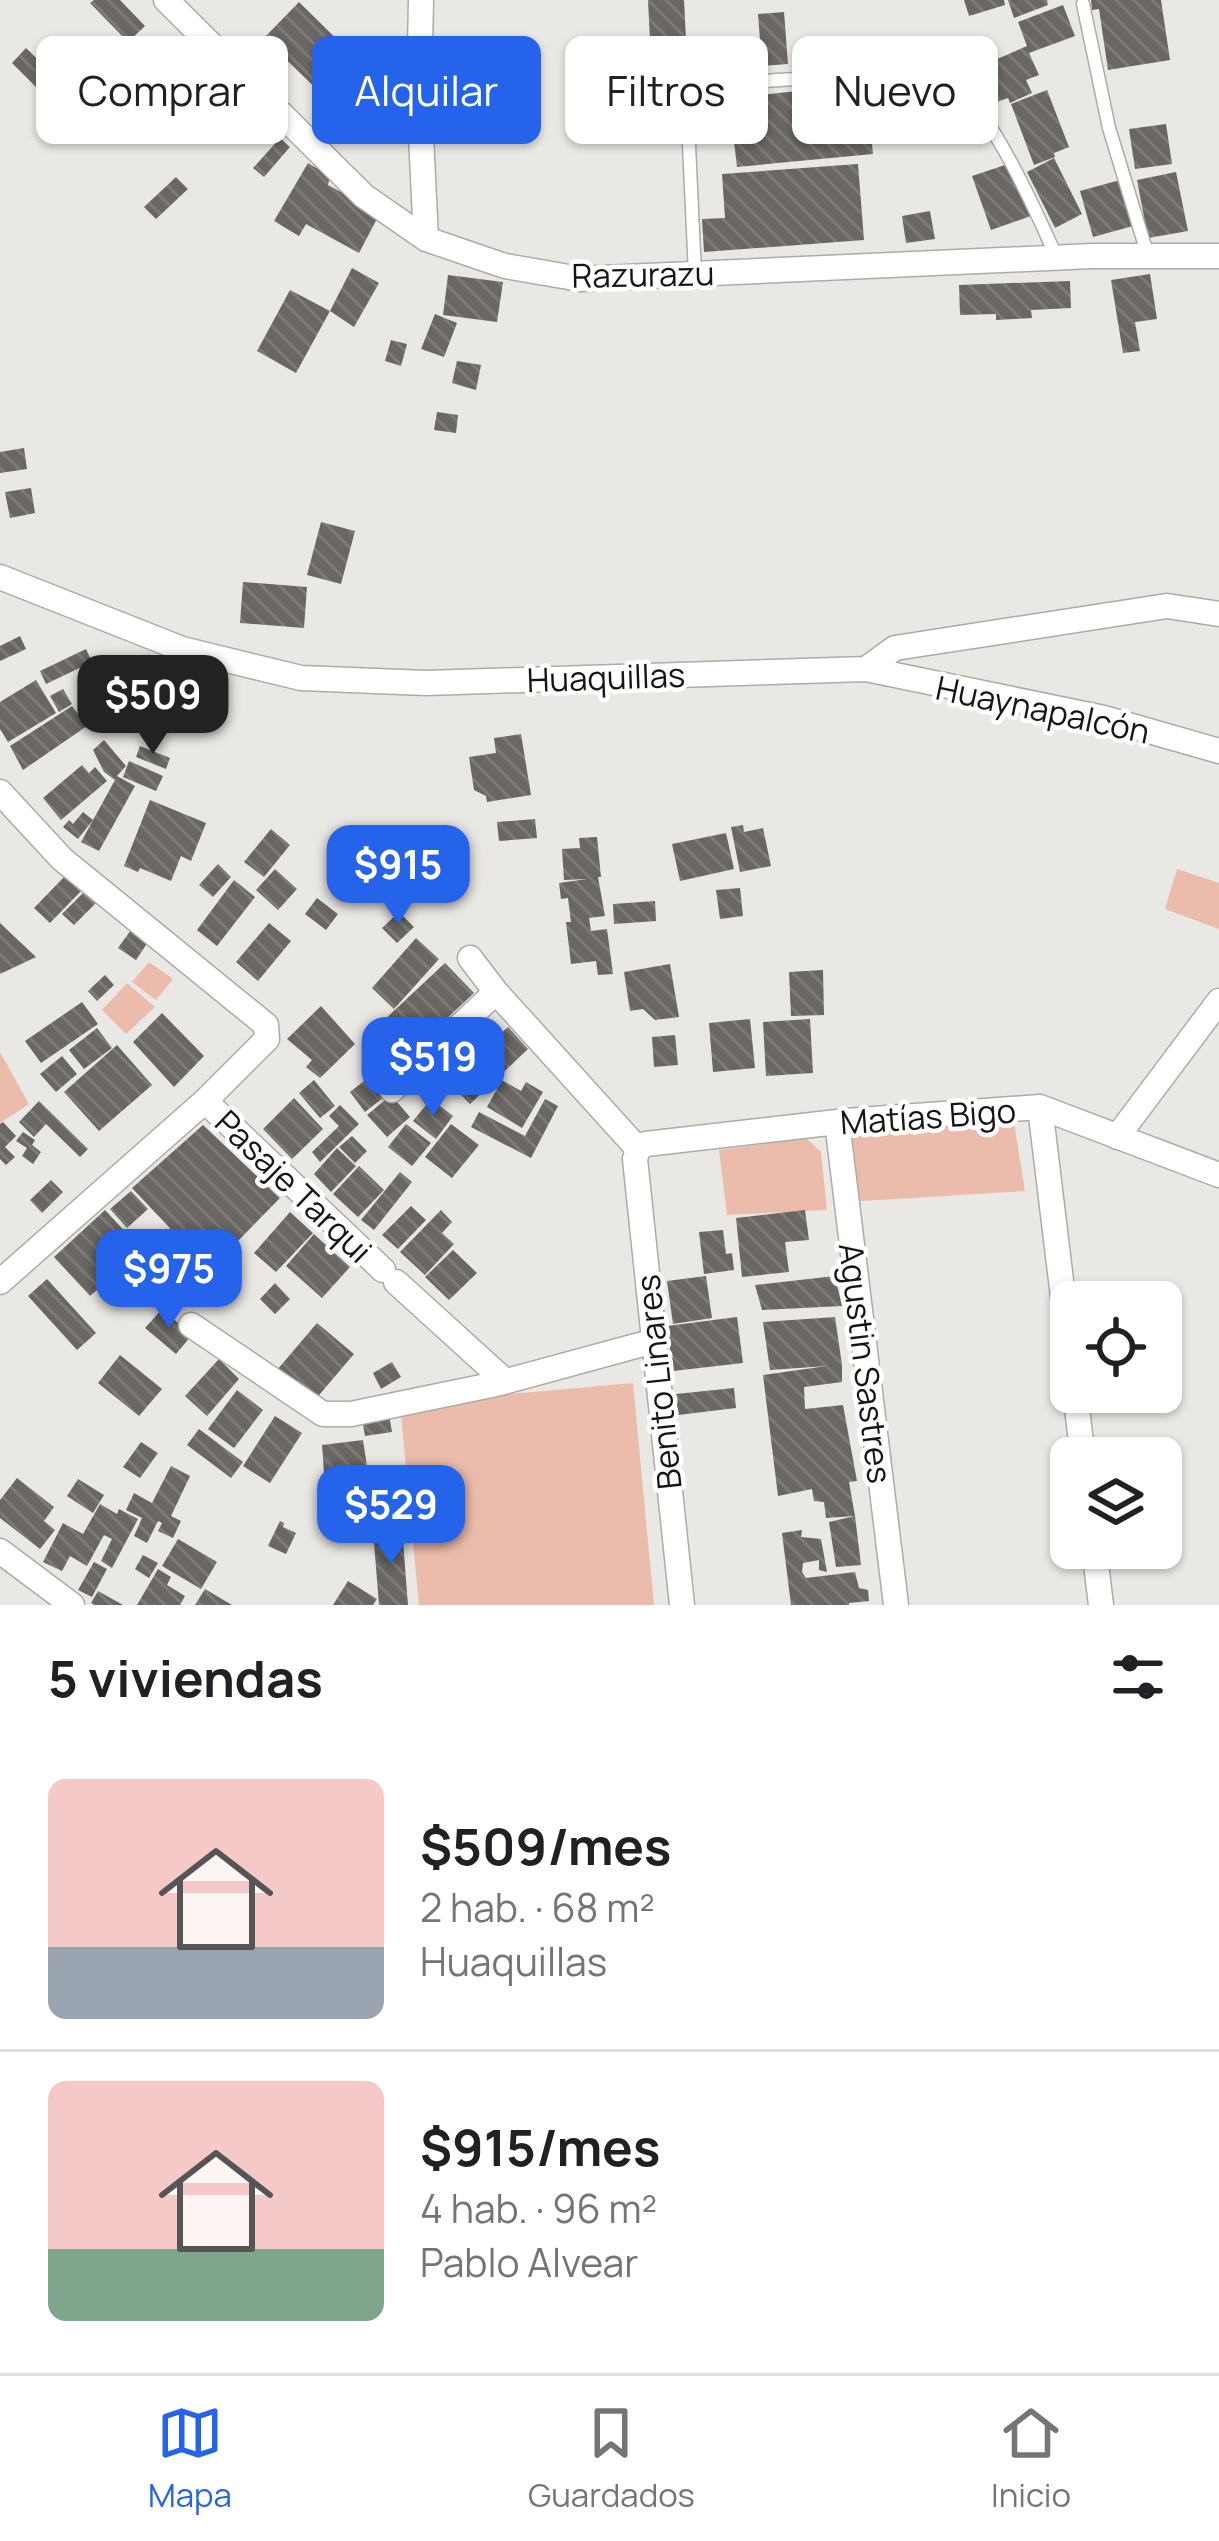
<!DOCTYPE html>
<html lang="es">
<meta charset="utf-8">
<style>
:root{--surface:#fff;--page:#f2f2f2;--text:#202124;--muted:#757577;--line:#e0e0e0;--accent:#2563eb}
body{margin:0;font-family:Manrope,sans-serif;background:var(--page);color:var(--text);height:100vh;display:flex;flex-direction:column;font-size:45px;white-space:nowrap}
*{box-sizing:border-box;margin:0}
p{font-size:39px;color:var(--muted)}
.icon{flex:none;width:66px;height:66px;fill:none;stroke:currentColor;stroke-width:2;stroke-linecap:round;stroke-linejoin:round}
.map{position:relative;height:1605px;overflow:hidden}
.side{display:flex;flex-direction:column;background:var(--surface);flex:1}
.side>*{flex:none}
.hud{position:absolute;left:36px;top:36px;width:1149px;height:108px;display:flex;gap:24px}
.tools{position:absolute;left:1050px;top:1281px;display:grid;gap:24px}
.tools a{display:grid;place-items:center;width:132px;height:132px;border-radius:18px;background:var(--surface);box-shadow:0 3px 9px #0004;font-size:60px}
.price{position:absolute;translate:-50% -102px;padding:0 27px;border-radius:24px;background:var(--accent);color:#fff;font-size:39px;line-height:78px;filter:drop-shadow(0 3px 6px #0008)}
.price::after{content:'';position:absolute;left:50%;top:72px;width:36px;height:27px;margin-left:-18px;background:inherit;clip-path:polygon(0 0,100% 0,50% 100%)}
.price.selected{background:#222;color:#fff}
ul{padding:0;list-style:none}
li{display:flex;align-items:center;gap:36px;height:300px;padding:0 48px}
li+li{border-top:3px solid var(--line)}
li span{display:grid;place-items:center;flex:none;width:336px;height:240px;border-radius:18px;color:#555}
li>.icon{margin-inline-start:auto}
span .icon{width:144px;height:144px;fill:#fffc;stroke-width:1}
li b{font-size:51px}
h2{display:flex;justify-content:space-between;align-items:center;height:144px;padding:0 48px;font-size:51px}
.tag{padding:0 42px;border-radius:18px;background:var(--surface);box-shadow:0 3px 9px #0004;font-size:42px;line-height:108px}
.tag.selected{background:var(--accent);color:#fff}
.tab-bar{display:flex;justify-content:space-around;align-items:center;height:168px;border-top:3px solid var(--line);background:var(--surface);font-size:33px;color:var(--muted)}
.tab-bar a{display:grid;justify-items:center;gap:6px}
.tab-bar .selected{color:var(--accent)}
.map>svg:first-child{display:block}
.green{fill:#ebbcab}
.building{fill:url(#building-back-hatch)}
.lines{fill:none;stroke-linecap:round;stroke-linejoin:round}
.service-casing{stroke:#adaba7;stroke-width:15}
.minor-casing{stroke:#adaba7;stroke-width:27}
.service{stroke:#fff;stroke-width:12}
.minor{stroke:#fff;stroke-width:24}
.labels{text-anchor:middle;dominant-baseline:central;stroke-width:9;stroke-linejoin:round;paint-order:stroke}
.street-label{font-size:33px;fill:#161513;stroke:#fff}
</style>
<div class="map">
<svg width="1219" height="1605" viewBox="0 0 1219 1605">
<defs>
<pattern id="building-back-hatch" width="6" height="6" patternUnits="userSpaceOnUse" patternTransform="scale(3)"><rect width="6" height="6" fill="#696663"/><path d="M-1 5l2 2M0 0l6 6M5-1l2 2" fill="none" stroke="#7d7b78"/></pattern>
</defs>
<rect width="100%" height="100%" fill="#eae8e4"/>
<path class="green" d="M1177 869 1219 883V929L1165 909Z
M149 962 173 979 156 1000 132 982Z
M127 983 155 1007 126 1034 102 1010Z
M0 1052 29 1104 0 1123Z
M1012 1110 1025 1191 846 1202V1121Z
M806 1138 821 1152 827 1210 727 1215 719 1150Z
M633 1383 654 1605H419L400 1404Z"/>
<path class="building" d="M94 0H120L145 26 128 42 90 3Z
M648 0H684L686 39 650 41Z
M964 0H1004L1005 5 969 16Z
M1008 0H1047L1048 5 1014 18Z
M1091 0H1161L1170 60 1108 70 1099 9 1092 10Z
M299 2 367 69 332 104 264 38Z
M1063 5 1075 36 1029 53 1039 75 1026 80 1032 93 1010 103 1008 98 994 103 990 95 986 97 974 69 1027 46 1018 22Z
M784 12 788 64 762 66 758 14Z
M845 39 860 78 848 83 833 43Z
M26 48 74 95 59 110 12 63Z
M193 59 207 73 184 94 171 85Z
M102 67 118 84 102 98 86 81Z
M866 84 873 154 737 167 729 98Z
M1047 90 1069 147 1054 153 1055 157 1034 165 1011 104Z
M1166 124 1172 164 1135 169 1129 129Z
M280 138 290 147 264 177 253 168Z
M1054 158 1082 214 1055 228 1027 172Z
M308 163 330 176 328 185 380 213 359 253 306 224 299 236 274 221Z
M1011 163 1031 216 991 230 972 176Z
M858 164 864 240 704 252 702 219 725 218 722 174Z
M1176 172 1188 231 1148 238 1137 180Z
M176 177 188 189 156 219 144 207Z
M1120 180 1133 226 1093 237 1080 191Z
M930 211 935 239 906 243 902 216Z
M352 268 379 283 354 327 330 311 296 373 257 351 290 290 330 311Z
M1150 274 1157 319 1135 322 1140 351 1123 353 1111 280Z
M448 275 503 282 497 322 443 315Z
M1070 281 1071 308 1031 310 1032 318 996 320V314L960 315 959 285Z
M435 314 457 323 444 357 421 349Z
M391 340 407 344 401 366 385 361Z
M457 361 481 365 476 390 452 383Z
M437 412 458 415 456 433 434 430Z
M24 448 27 469 0 473V452Z
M31 488 35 513 10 518 5 492Z
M321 522 355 531 341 584 307 575Z
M243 582 307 587 304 628 240 623Z
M20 636 26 649 0 661V646Z
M86 649 92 662 46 684 40 671Z
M36 680 56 713 8 742 0 729V702Z
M63 689 72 704 59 712 50 696Z
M72 706 87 726 23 770 10 746Z
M521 734 531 795 487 802 486 796 474 790 469 757 496 753 494 738Z
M104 740 126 766 117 776 135 786 99 851 81 842 115 780 104 772 93 750Z
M140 746 170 758 166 769 136 757Z
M129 761 163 776 156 791 123 777Z
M82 765 89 773 95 767 107 781 61 820 43 798Z
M150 800 206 823 191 861 181 856 171 881 140 868 138 872 124 866Z
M83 812 93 820 78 839 63 827 69 820 73 824Z
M535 819 537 838 499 841 497 822Z
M743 825 744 832 763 828 771 866 740 872 731 827Z
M271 829 290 845 264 877 244 862Z
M726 833 734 869 680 881 672 844Z
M597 837 601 877H598L605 916 589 918 591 931 607 929 613 974 598 975 596 961 571 964 566 922H571L568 898 561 899 559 883 587 879 564 880 562 849 580 848 579 838Z
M218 864 231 877 213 897 199 885Z
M275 869 297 889 278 910 256 890Z
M67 874 83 889 50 923 34 908Z
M234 880 255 897 217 946 197 930Z
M740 888 743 916 720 919 716 890Z
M87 889 99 900 74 925 62 914Z
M317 898 338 914 326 930 305 914Z
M655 901 656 921 614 924 613 904Z
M399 912 414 927 397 943 382 928Z
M0 923 36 957 0 974Z
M269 923 291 941 258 981 236 962Z
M131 930 148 942 136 960 118 948Z
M416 938 439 959 394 1009 372 988Z
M445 963 474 993 412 1051 383 1021Z
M670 964 679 1017 655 1020 643 1009 630 1011 624 972Z
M823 970 824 1015 791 1016 789 972Z
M105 975 114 985 97 1001 88 991Z
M82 1002 98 1024 41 1063 25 1041Z
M321 1006 355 1044 320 1078 306 1067 312 1060 287 1039Z
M162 1013 204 1056 174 1087 133 1042Z
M475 1017 492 1034 467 1058 451 1040Z
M750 1019 755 1068 713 1072 709 1023Z
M810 1019 813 1073 766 1076 763 1022Z
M378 1023 409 1055 400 1065 368 1032Z
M508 1027 528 1049 470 1104 448 1081Z
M97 1028 112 1048 84 1069 69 1050Z
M675 1035 678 1065 654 1067 652 1037Z
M117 1045 152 1085 99 1131 64 1092Z
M448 1045 462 1061 442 1078 428 1063Z
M62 1056 77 1074 56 1092 40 1074Z
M373 1074 388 1094 365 1112 350 1092Z
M314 1080 335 1106 320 1118 299 1093Z
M502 1080 521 1091 526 1082 543 1092 522 1128 487 1107Z
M391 1095 410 1117 387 1137 367 1115Z
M294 1098 323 1129 292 1159 263 1129Z
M431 1099 453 1116 436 1139 413 1121Z
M545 1099 558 1106 531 1158 471 1127 479 1112 525 1136Z
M39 1101 88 1149 80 1157 46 1124 34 1137 19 1122Z
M340 1105 359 1124 320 1162 312 1152 339 1126 329 1116Z
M3 1122 16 1136 5 1147 15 1157 6 1165 0 1159V1124Z
M406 1124 431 1143 412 1166 388 1147Z
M451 1124 479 1145 452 1178 425 1157Z
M203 1125 280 1198 237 1242 227 1238 202 1262 132 1188Z
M23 1132 35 1140 32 1145 41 1152 33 1164 22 1156 27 1148 16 1141Z
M352 1136 367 1151 355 1163 339 1147Z
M337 1148 356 1166 331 1192 314 1174Z
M359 1166 384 1190 358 1217 333 1194Z
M400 1172 412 1182 374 1230 361 1220Z
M51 1180 63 1192 42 1213 30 1200Z
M131 1191 148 1209 127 1228 110 1209Z
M411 1206 426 1220 398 1249 382 1235Z
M105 1210 159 1268 149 1278 132 1259 90 1296 54 1257Z
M441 1210 452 1222 442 1233 454 1244 425 1275 400 1252Z
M805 1210 809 1240 785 1242 789 1272 742 1277 736 1218Z
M290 1212 313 1233 276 1272 254 1253Z
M723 1230 726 1254 732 1253 734 1270 704 1274 699 1232Z
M314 1234 350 1267 322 1298 286 1266Z
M183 1248 207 1271 179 1300 154 1276 164 1265 176 1277 188 1265 177 1255Z
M453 1250 477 1273 449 1300 425 1277Z
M706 1276 712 1318 673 1324 667 1281Z
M835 1276 842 1306 762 1310 755 1285Z
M47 1279 96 1333 77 1350 28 1296Z
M275 1283 290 1299 275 1314 260 1299Z
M162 1309 192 1335 176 1354 145 1328Z
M737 1317 743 1363 673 1371 667 1326Z
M835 1317 842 1365V1382L804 1387 805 1409 843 1405 857 1481 849 1482 855 1516 826 1518 824 1502 814 1501 812 1489 778 1496 763 1375 827 1366 770 1370 763 1322Z
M317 1323 354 1354 314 1401 277 1370Z
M120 1355 162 1389 139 1416 98 1383Z
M219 1359 239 1379 207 1416 185 1396Z
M392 1362 401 1377 381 1389 373 1373Z
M734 1388 736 1408 678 1415 676 1394Z
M237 1390 263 1410 234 1448 208 1429Z
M388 1409 392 1432 365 1436 361 1414Z
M275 1416 302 1433 270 1483 243 1466Z
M199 1429 243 1462 231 1478 187 1445Z
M363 1440 374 1512 327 1515 322 1445Z
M141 1442 158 1453 140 1478 123 1467Z
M171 1466 190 1476 171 1516 181 1521 173 1538 158 1531 162 1523 158 1521 147 1543 134 1536 142 1518 126 1510 134 1493 152 1503Z
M17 1478 54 1507 44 1521 55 1530 40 1549 0 1518V1500Z
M78 1479 104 1495 93 1513 67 1496Z
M100 1504 117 1514 119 1509 138 1519 112 1568 101 1561 112 1539 104 1535 87 1566 70 1556 62 1571 43 1562 63 1523 83 1534Z
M855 1516 861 1565 836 1567 829 1522Z
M280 1521 284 1523 283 1527 296 1533 286 1554 268 1546Z
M402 1528 408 1605H379L373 1530Z
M802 1530 801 1537 821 1539 827 1572 819 1570V1560L803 1563 802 1572 806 1578 855 1572 859 1588 868 1590 869 1601 849 1603V1605H791L782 1533Z
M178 1539 217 1562 201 1589 162 1566Z
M143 1555 158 1563 149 1578 135 1569Z
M94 1562 107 1569 92 1597 78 1590Z
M158 1569 171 1577 167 1585 185 1596 180 1605H137Z
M348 1581 377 1599 373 1605H333Z
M205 1589 232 1605H195Z
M98 1591 123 1605H94L91 1603Z"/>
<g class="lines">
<g class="service-casing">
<path id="service" d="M1083 4 1109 128 1148 256
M932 47C989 113 1021 177 1056 256
M695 274 688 123C706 80 755 82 796 79"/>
</g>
<g class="minor-casing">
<path id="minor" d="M166 0 364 196 426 239 505 266 580 279 1092 256H1219
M421 0 419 95 426 239
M0 577 182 649 301 678 426 683 866 669 895 648 1167 606 1219 614
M866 669 1104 718 1219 751
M0 792 62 859 266 1025 267 1039 205 1101 0 1282
M470 958 496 992 638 1149
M392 1090 496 992
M205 1101 383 1270
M1040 1107 1071 1363
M837 1122 896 1605
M1117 1137 1219 1001
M396 1282 505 1381
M191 1325 323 1414H351L496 1384 654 1341
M1075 1392 1083 1458
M1094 1548 1101 1605
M0 1551 72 1605
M682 1605 635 1159 638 1149 646 1144 846 1121 1040 1107 1219 1175"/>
</g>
<use href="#service" class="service"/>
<use href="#minor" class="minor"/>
</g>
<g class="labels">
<g class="street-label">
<text transform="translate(643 274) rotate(-1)">Razurazu</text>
<text transform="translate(606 677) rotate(-2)">Huaquillas</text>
<text transform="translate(1043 709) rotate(12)">Huaynapalcón</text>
<text transform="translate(928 1116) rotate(-4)">Matías Bigo</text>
<text transform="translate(294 1186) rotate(44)">Pasaje Tarqui</text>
<text transform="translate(866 1363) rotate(83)">Agustin Sastres</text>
<text transform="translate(658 1382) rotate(-96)">Benito Linares</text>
</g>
</g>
</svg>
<div class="tools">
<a><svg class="icon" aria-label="locate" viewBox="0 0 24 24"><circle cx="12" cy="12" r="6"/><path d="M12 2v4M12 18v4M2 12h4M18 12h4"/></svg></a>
<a><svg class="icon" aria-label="layers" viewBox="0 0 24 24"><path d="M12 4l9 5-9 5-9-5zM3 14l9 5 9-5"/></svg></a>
</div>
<b class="price selected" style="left:153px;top:757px">$509</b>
<b class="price" style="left:398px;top:927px">$915</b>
<b class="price" style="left:433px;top:1119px">$519</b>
<b class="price" style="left:169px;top:1331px">$975</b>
<b class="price" style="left:391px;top:1567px">$529</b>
<div class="hud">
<a class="tag">Comprar</a>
<a class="tag selected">Alquilar</a>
<a class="tag">Filtros</a>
<a class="tag">Nuevo</a>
</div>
</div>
<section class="side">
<h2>5 viviendas<svg class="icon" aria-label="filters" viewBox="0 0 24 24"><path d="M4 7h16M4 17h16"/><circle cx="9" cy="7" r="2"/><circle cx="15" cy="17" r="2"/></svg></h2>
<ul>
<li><span style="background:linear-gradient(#f6c9c9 70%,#9aa5b1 0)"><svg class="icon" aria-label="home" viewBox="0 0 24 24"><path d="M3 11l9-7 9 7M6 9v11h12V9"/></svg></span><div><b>$509/mes</b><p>2 hab. · 68 m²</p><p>Huaquillas</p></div></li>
<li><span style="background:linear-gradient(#f6c9c9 70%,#7fa58c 0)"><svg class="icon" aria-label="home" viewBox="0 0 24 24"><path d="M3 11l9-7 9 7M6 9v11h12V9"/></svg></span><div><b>$915/mes</b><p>4 hab. · 96 m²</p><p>Pablo Alvear</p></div></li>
</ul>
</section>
<nav class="tab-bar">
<a class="selected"><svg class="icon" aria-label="map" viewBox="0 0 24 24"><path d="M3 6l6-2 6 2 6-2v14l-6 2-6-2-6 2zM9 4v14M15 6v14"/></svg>Mapa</a>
<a><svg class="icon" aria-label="saved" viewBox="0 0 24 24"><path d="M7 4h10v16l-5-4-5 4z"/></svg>Guardados</a>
<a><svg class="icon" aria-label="home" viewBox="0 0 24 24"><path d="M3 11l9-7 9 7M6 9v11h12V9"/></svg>Inicio</a>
</nav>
